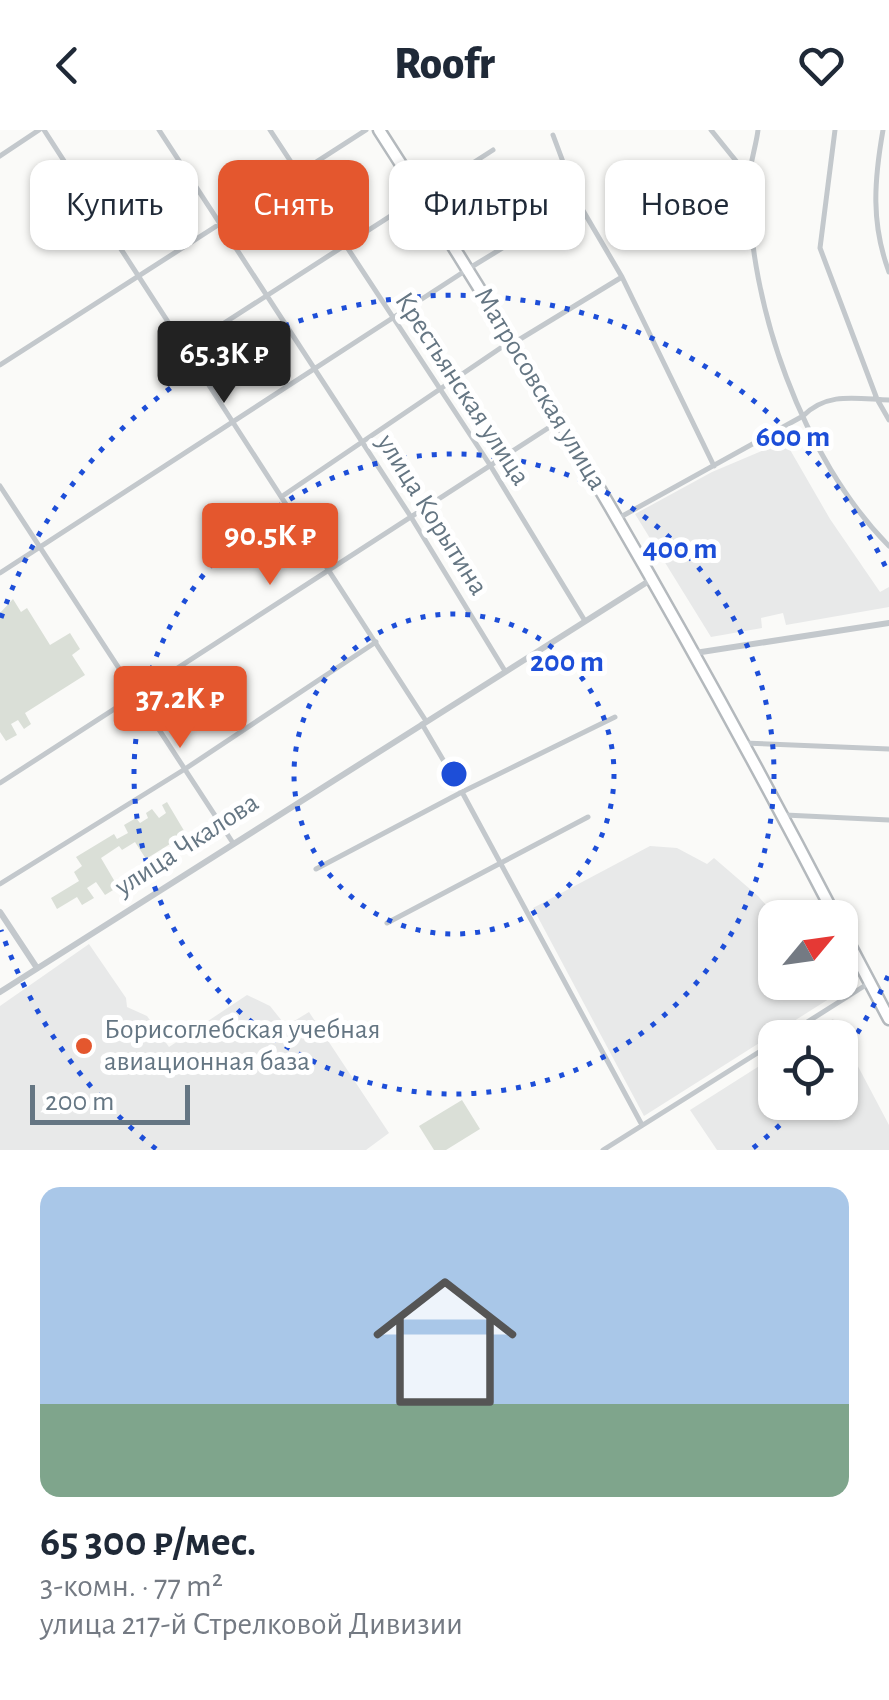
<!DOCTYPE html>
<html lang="ru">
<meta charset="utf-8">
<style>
:root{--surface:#fff;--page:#f2f2f3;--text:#1f2937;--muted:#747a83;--accent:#e4572e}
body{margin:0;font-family:"Alegreya Sans",sans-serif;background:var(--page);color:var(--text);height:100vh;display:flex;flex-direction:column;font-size:38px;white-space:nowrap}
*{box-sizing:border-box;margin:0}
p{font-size:32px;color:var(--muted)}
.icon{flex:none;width:55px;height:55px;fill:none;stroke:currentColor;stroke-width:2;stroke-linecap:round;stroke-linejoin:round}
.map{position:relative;height:1020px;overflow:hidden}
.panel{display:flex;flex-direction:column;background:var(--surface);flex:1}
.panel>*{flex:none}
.top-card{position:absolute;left:30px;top:30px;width:830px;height:90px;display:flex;gap:20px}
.needle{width:65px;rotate:61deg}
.fabs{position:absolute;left:758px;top:770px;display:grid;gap:20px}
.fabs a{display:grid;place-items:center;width:100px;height:100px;border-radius:20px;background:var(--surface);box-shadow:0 2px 8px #0004;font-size:50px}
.scale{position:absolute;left:30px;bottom:25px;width:160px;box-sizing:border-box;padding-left:10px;border:5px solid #657683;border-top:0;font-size:28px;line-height:35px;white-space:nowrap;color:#657683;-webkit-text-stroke:8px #fff;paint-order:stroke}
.price{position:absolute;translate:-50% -85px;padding:0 22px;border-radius:10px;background:var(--accent);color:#fff;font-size:32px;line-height:65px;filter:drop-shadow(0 2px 5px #0008)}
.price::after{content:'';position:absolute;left:50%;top:60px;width:30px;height:22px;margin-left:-15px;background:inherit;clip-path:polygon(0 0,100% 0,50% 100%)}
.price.current{background:#222;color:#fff}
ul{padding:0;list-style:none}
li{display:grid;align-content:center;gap:20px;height:530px;padding:0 40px}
li span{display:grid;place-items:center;height:310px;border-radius:20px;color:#555}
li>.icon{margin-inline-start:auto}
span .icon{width:180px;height:180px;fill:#fffc;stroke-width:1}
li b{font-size:42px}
.pill{padding:0 35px;border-radius:20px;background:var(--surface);box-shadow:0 2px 8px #0004;font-size:35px;line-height:90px}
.pill.current{background:var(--accent);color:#fff}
header{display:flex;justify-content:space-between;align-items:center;height:130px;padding:0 40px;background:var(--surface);font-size:45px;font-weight:800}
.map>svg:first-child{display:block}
.built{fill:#e8e9e9}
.green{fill:#dadfd7}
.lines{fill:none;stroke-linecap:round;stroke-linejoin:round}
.trunk-casing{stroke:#b4b9bd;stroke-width:15}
.minor{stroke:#c3c8cc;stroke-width:5}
.tertiary{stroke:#c3c8cc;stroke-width:6}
.trunk{stroke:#fff;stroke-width:10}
.ring{fill:none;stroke:#1d4ed8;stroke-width:5;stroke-dasharray:5 10}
.poi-dot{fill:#e4572e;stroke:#fff;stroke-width:4}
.labels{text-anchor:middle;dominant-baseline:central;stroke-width:10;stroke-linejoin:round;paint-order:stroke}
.street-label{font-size:28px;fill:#657683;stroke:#fff}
.poi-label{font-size:28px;fill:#657683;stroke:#fff;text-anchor:start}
.centre{fill:#1d4ed8;stroke:#fff;stroke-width:5}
.ring-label{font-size:30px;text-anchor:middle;font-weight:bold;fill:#1d4ed8;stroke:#fff;stroke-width:10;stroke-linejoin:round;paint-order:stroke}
</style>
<header><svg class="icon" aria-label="back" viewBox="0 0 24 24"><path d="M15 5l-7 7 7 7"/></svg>Roofr<svg class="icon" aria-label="heart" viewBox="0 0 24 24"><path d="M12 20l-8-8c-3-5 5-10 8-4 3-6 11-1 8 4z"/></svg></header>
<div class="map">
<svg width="889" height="1020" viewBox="0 0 889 1020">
<rect width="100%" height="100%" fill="#fafaf8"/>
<path class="built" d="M785 311 830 389 880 462 889 457V477L786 495 783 483 761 488 762 498 711 507 635 384 712 342Z
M650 716 677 718 707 734 714 728 758 766 777 787 775 852 823 853 832 867 644 986 533 778Z
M89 814 126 868 127 877 147 886 169 917 247 865 270 876 286 896 309 882 389 1003 366 1020H0V876Z
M833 889 889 995V1020H717L690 980 775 926V972H840V908L804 907Z"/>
<path class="green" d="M13 469 21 482 27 478 50 515 70 503 80 519 72 525 85 545 25 583 31 594 24 599 18 590 11 594 17 605 6 611 0 602V483Z
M167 672 186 704 146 729 135 712 122 720 119 716 101 728 118 757 105 765 96 752 87 758 94 768 82 775 77 767 57 779 51 768 79 751 74 742 82 736 76 727 114 704 117 709 128 703 124 695 136 688 140 693 148 688 146 683 152 679 159 688 166 683 162 675Z
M462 970 480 999 446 1020H434L419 996Z"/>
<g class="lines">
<g class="trunk-casing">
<path id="trunk" d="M379 0C544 255 696 518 836 788
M840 796 889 889"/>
</g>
<path class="minor" d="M44 0 426 591
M159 0 411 387 505 541
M270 0 490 335 585 491
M711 0 749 47
M758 0C756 17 749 35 749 53 748 174 803 329 889 416
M835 0 820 118 877 269 889 290
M883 0C874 51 871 94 889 142
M553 5 578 72 622 147 714 336
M0 26 39 0
M187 217 493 20
M0 235 366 0
M0 356 233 713
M284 365 502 217 512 214 622 147
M617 389 803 286C828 261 858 269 889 270
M0 443 468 139 578 72
M422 594 462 662 642 995
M743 613 889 619
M0 653 559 291
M785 685 889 690
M316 739 462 662 615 587
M0 754 185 639 376 512
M387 793 588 687
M782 908 869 853
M603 1020 775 912"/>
<path class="tertiary" d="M695 523 889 493
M0 782 37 838
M0 862 652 449"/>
<use href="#trunk" class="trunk"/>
</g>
<g class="ring">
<circle cx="454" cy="644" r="160"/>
<circle cx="454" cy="644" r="320"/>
<path d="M888 846A479 479 0 0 1 842 926M801 974A479 479 0 0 1 752 1019M156 1019A479 479 0 0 1 1 800M1 488A479 479 0 0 1 888 442"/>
</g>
<circle class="poi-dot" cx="84" cy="916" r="10"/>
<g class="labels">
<g class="street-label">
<text transform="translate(462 259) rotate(57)">Крестьянская улица</text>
<text transform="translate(540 259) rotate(59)">Матросовская улица</text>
<text transform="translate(432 385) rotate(58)">улица Корытина</text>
<text transform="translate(187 715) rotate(-33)">улица Чкалова</text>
</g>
<g class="poi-label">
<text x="104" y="900">Борисоглебская учебная<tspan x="104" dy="32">авиационная база</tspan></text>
</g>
</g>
<circle cx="454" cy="644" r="15" class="centre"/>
<g class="ring-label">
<text x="793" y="316">600 m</text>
<text x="680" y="428">400 m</text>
<text x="567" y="541">200 m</text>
</g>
</svg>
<div class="fabs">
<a><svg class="needle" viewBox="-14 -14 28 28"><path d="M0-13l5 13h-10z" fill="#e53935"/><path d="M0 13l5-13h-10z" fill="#747a83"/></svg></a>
<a><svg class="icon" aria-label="locate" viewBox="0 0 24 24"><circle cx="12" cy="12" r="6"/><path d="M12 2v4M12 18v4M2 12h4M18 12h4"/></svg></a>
</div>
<div class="scale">200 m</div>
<b class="price current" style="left:224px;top:276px">65.3K ₽</b>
<b class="price" style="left:270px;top:458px">90.5K ₽</b>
<b class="price" style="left:180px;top:621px">37.2K ₽</b>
<div class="top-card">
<a class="pill">Купить</a>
<a class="pill current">Снять</a>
<a class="pill">Фильтры</a>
<a class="pill">Новое</a>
</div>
</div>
<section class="panel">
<ul>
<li><span style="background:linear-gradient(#a9c7e8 70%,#7fa58c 0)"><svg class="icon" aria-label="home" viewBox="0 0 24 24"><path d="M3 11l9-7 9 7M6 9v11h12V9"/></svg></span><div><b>65 300 ₽/мес.</b><p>3-комн. · 77 m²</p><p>улица 217-й Стрелковой Дивизии</p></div></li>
</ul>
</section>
